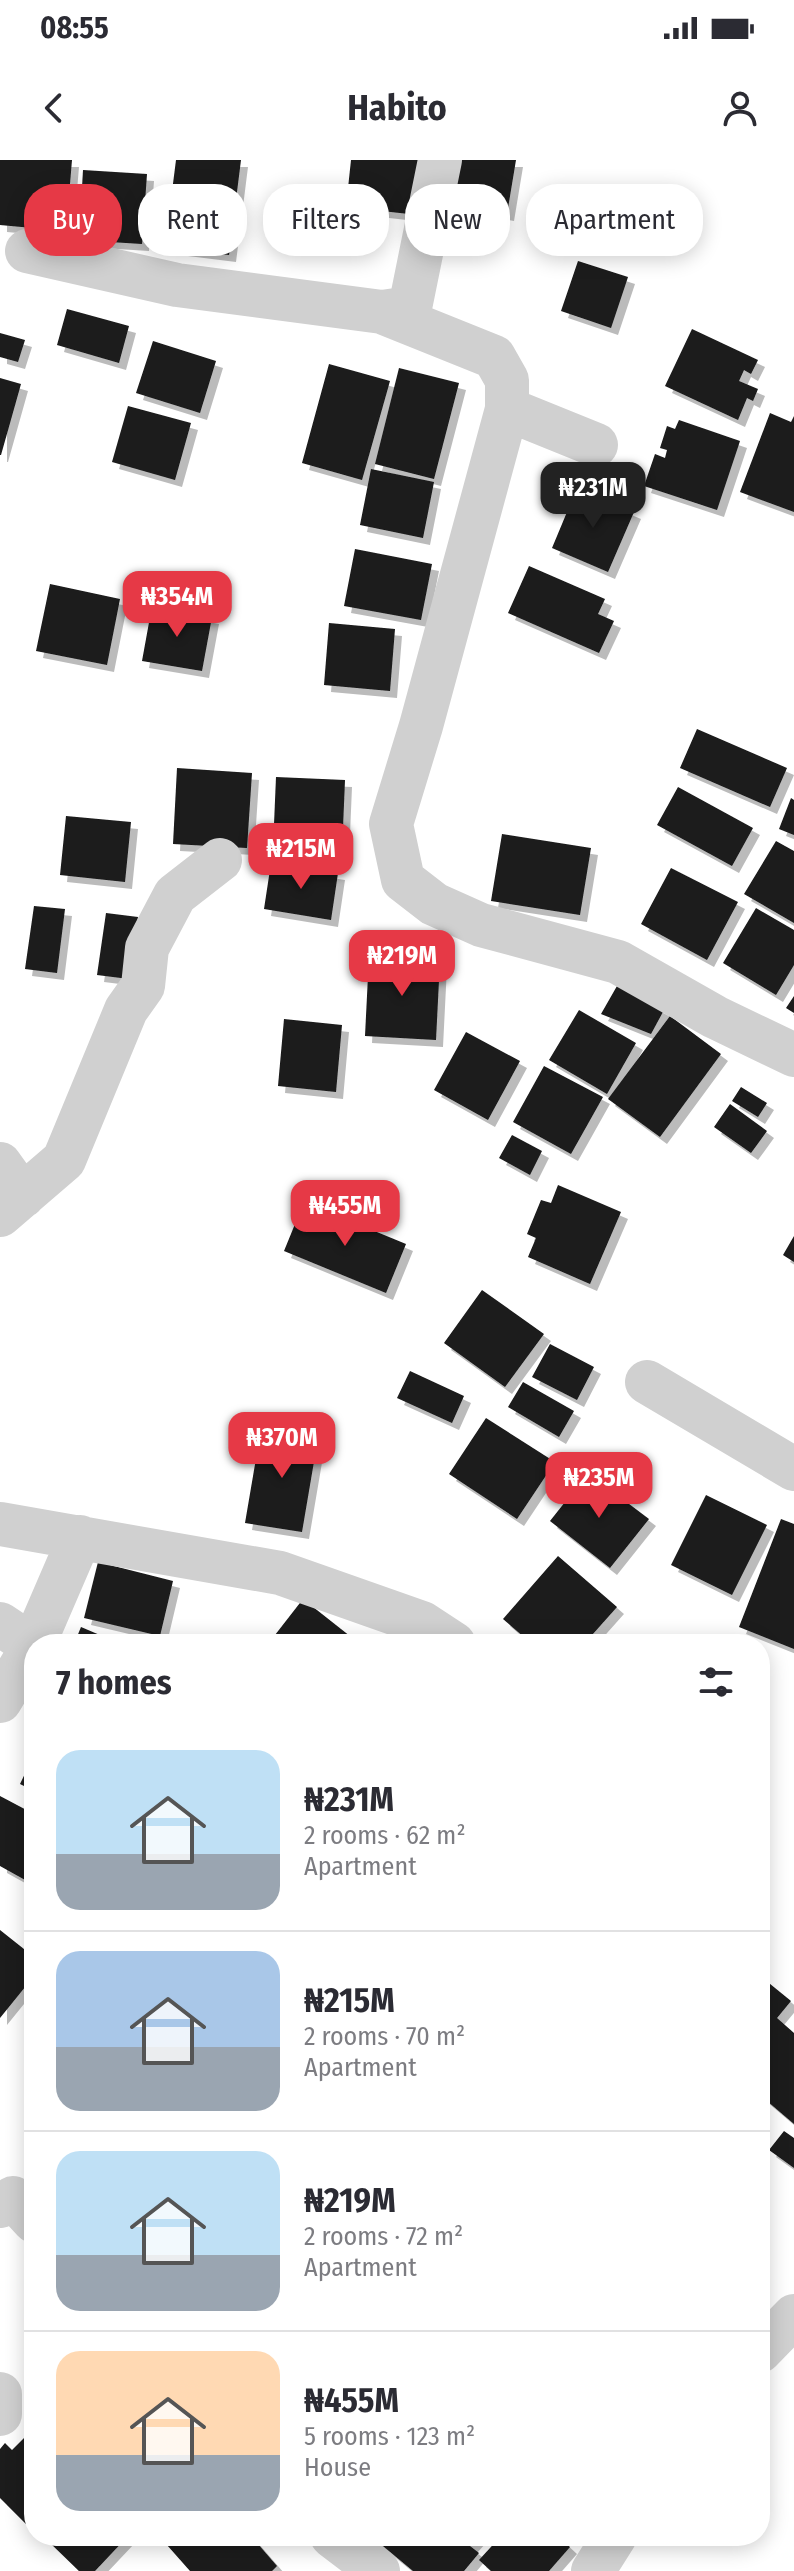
<!DOCTYPE html>
<meta charset="utf-8">
<style>
:root{--surface:#fff;--page:#f7f7f7;--text:#2b2b33;--muted:#7c7c81;--line:#e1e1e2;--accent:#e63946}
body{margin:0;font-family:"Fira Sans Condensed",sans-serif;background:var(--page);color:var(--text);height:100vh;display:flex;flex-direction:column;font-size:30px;white-space:nowrap}
*{box-sizing:border-box;margin:0}
p{font-size:26px;color:var(--muted)}
.icon{flex:none;width:44px;height:44px;fill:none;stroke:currentColor;stroke-width:2;stroke-linecap:round;stroke-linejoin:round}
.map{position:relative;flex:1;overflow:hidden}
.drawer{position:absolute;left:24px;top:1474px;width:746px;height:912px;display:flex;flex-direction:column;background:var(--surface);border-radius:32px;box-shadow:0 4px 20px #0003}
.drawer>*{flex:none}
.guide{position:absolute;left:24px;top:24px;width:746px;height:72px;display:flex;gap:16px}
.price{position:absolute;translate:-50% -68px;padding:0 18px;border-radius:16px;background:var(--accent);color:#fff;font-size:26px;line-height:52px;filter:drop-shadow(0 2px 4px #0008)}
.price::after{content:'';position:absolute;left:50%;top:48px;width:24px;height:18px;margin-left:-12px;background:inherit;clip-path:polygon(0 0,100% 0,50% 100%)}
.price.on{background:#222;color:#fff}
ul{padding:0;list-style:none}
li{display:flex;align-items:center;gap:24px;height:200px;padding:0 32px}
li+li{border-top:2px solid var(--line)}
li span{display:grid;place-items:center;flex:none;width:224px;height:160px;border-radius:24px;color:#555}
li>.icon{margin-inline-start:auto}
span .icon{width:96px;height:96px;fill:#fffc;stroke-width:1}
li b{font-size:34px}
h2{display:flex;justify-content:space-between;align-items:center;height:96px;padding:0 32px;font-size:34px}
.chip{padding:0 28px;border-radius:32px;background:var(--surface);box-shadow:0 4px 20px #0003;font-size:28px;line-height:72px}
.chip.on{background:var(--accent);color:#fff}
.status{display:flex;justify-content:space-between;align-items:center;height:56px;padding:0 40px;background:var(--surface);direction:ltr}
.status svg{height:22px;fill:currentColor}
header{display:flex;justify-content:space-between;align-items:center;height:104px;padding:0 32px;background:var(--surface);font-size:36px;font-weight:700}
.map>svg:first-child{display:block}
.building{fill:#1a1a1a;filter:url(#shadow)}
.lines{fill:none;stroke-linecap:round;stroke-linejoin:round}
.minor{stroke:#d0d0d0;stroke-width:44}
</style>
<div class="status"><b>08:55</b><svg viewBox="0 0 49 12"><path d="M0 12V9h3v3zM5 12V6h3v6zM10 12V3h3v9zM15 12V0h3v12zM26 1h20v11H26zM47 4h2v5h-2z"/></svg></div>
<header><svg class="icon" aria-label="back" viewBox="0 0 24 24"><path d="M15 5l-7 7 7 7"/></svg>Habito<svg class="icon" aria-label="person" viewBox="0 0 24 24"><circle cx="12" cy="8" r="4"/><path d="M4 21q1-7 8-7t8 7"/></svg></header>
<div class="map">
<svg width="794" height="2411" viewBox="0 0 794 2411">
<defs>
<filter id="shadow"><feDropShadow dx="7" dy="7" stdDeviation="0" flood-color="#0004"/></filter>
</defs>
<rect width="100%" height="100%" fill="#fff"/>
<path class="building" d="M0 0H72L66 71 0 65Z
M176 0H241L229 95 165 87Z
M351 0H424L418 55 346 47Z
M454 0H516L507 54 447 43Z
M83 10 147 14 142 84 79 80Z
M578 101 628 117 611 168 561 151Z
M67 149 129 166 119 203 57 185Z
M692 169 758 200 751 214 744 210 739 221 758 229 753 241 747 238 738 260 665 226Z
M0 173 25 180 18 202 0 197Z
M153 181 216 201 200 253 136 233Z
M329 204 390 221 362 320 302 303Z
M399 208 459 223 434 319 375 304Z
M0 218 21 224 1 295H0Z
M128 246 191 263 175 320 112 302Z
M770 253 791 262 794 256V352L740 332Z
M679 260 740 281 717 350 644 326 655 294 665 298 667 290 660 288 667 266 675 269Z
M371 309 434 322 423 378 360 365Z
M577 328 634 352 608 412 552 388Z
M355 389 432 404 421 460 344 446Z
M529 406 605 439 598 454 614 461 599 493 508 453Z
M50 424 120 439 107 505 36 491Z
M152 446 212 457 202 511 142 501Z
M329 463 395 469 390 531 324 525Z
M697 569 787 608 770 647 680 608Z
M177 608 252 613 247 688 173 684Z
M276 617 345 620 342 691 273 688Z
M678 627 753 668 732 706 657 665Z
M791 638 794 640V675L779 669Z
M66 656 131 662 125 722 60 715Z
M502 674 591 688 580 755 491 741Z
M776 681 794 691V763L744 734Z
M271 703 338 713 331 760 264 749Z
M671 708 738 742 707 800 641 764Z
M34 746 65 749 57 813 25 809Z
M756 748 794 770V805L776 835 723 803Z
M106 753 138 757 129 819 97 815Z
M369 796 440 800 436 880 365 876Z
M617 826 664 850 651 874 601 854Z
M794 836V853L786 848Z
M579 850 636 883 607 934 549 900Z
M670 856 721 894 660 977 608 939Z
M284 859 342 865 336 932 278 926Z
M466 872 520 901 488 960 434 930Z
M544 906 603 937 571 994 513 962Z
M741 927 767 943 758 957 732 941Z
M730 944 767 971 751 993 714 967Z
M512 975 542 991 530 1015 499 998Z
M558 1025 621 1052 590 1124 528 1097 536 1078 527 1074 541 1040 551 1043Z
M304 1042 406 1084 386 1133 284 1091Z
M794 1076V1102L783 1095Z
M482 1130 544 1174 505 1227 444 1183Z
M550 1184 594 1207 577 1240 532 1217Z
M410 1211 464 1236 452 1263 397 1238Z
M523 1222 574 1251 559 1277 508 1247Z
M486 1258 555 1302 517 1359 449 1314Z
M261 1269 318 1278 302 1372 245 1363Z
M588 1313 649 1359 610 1408 550 1361Z
M706 1335 767 1365 732 1435 671 1405Z
M781 1359 794 1364V1489L739 1467Z
M558 1396 617 1447 584 1484H532L503 1459Z
M98 1402 173 1421 160 1476 84 1458Z
M303 1439 360 1484H268Z
M81 1467 121 1484H74Z
M34 1595V1631L20 1624Z
M0 1636 34 1654V1709L27 1721 0 1706Z
M0 1770 34 1797V1816L0 1858Z
M764 1819 791 1841 777 1858 794 1873V1964L760 1935V1823Z
M784 1971 794 1978V2008L769 1990Z
M27 2275 34 2282 32 2370 0 2338V2289L5 2283 12 2290Z
M43 2376H128L95 2411H79Z
M159 2376H251L277 2406 272 2411H190Z
M371 2376H479L470 2386 479 2393 464 2411H413Z
M501 2376H558L570 2387 549 2411H491L479 2400Z"/>
<g class="lines">
<path class="minor" d="M27 91 177 125 382 152 494 197 507 220V249L421 566 391 664 403 720 434 744 481 765 618 802 715 857 794 895
M382 152 410 148 440 0
M507 249 596 285
M0 1004 23 1036
M0 1055 64 1000 126 850 143 826 147 788 175 735 220 700
M647 1222 794 1309
M0 1364 280 1413 422 1463 454 1484
M0 1464 33 1486
M0 1541 33 1486 80 1377
M0 2046 13 2038 34 2061
M760 2191 794 2156
M0 2234V2254
M332 2376 378 2411
M593 2411 615 2376"/>
</g>
</svg>
<b class="price on" style="left:593px;top:370px">₦231M</b>
<b class="price" style="left:177px;top:479px">₦354M</b>
<b class="price" style="left:301px;top:731px">₦215M</b>
<b class="price" style="left:402px;top:838px">₦219M</b>
<b class="price" style="left:345px;top:1088px">₦455M</b>
<b class="price" style="left:282px;top:1320px">₦370M</b>
<b class="price" style="left:599px;top:1360px">₦235M</b>
<div class="guide">
<a class="chip on">Buy</a>
<a class="chip">Rent</a>
<a class="chip">Filters</a>
<a class="chip">New</a>
<a class="chip">Apartment</a>
</div>
<section class="drawer">
<h2>7 homes<svg class="icon" aria-label="filters" viewBox="0 0 24 24"><path d="M4 7h16M4 17h16"/><circle cx="9" cy="7" r="2"/><circle cx="15" cy="17" r="2"/></svg></h2>
<ul>
<li><span style="background:linear-gradient(#bfe0f5 65%,#9aa5b1 0)"><svg class="icon" aria-label="home" viewBox="0 0 24 24"><path d="M3 11l9-7 9 7M6 9v11h12V9"/></svg></span><div><b>₦231M</b><p>2 rooms · 62 m²</p><p>Apartment</p></div></li>
<li><span style="background:linear-gradient(#a9c7e8 60%,#9aa5b1 0)"><svg class="icon" aria-label="home" viewBox="0 0 24 24"><path d="M3 11l9-7 9 7M6 9v11h12V9"/></svg></span><div><b>₦215M</b><p>2 rooms · 70 m²</p><p>Apartment</p></div></li>
<li><span style="background:linear-gradient(#bfe0f5 65%,#9aa5b1 0)"><svg class="icon" aria-label="home" viewBox="0 0 24 24"><path d="M3 11l9-7 9 7M6 9v11h12V9"/></svg></span><div><b>₦219M</b><p>2 rooms · 72 m²</p><p>Apartment</p></div></li>
<li><span style="background:linear-gradient(#ffd9b3 65%,#9aa5b1 0)"><svg class="icon" aria-label="home" viewBox="0 0 24 24"><path d="M3 11l9-7 9 7M6 9v11h12V9"/></svg></span><div><b>₦455M</b><p>5 rooms · 123 m²</p><p>House</p></div></li>
</ul>
</section>
</div>
